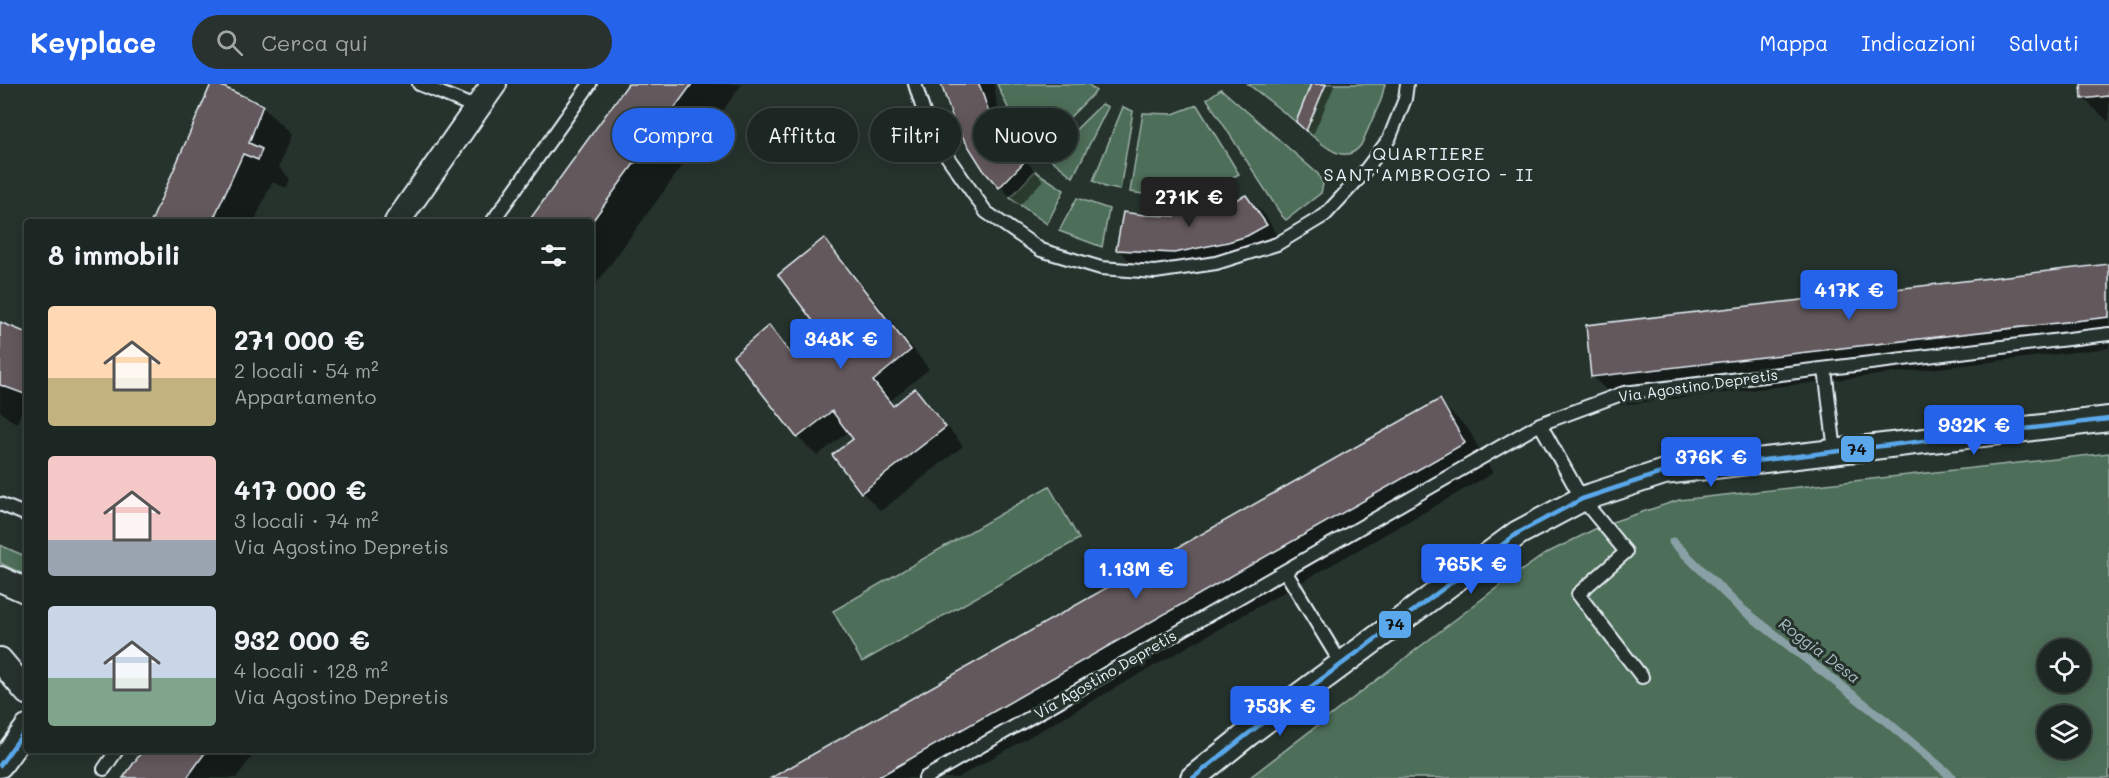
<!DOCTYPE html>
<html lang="it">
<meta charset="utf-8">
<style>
:root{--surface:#1c2622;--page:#29322f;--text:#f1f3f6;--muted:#a0a5a5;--line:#3a4340;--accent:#2563eb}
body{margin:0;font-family:Mali,sans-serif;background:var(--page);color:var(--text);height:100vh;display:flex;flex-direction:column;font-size:22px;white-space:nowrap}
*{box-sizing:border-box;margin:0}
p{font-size:20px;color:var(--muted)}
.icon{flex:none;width:33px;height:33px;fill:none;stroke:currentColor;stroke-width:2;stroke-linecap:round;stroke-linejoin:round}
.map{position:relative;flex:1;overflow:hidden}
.drawer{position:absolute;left:24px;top:135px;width:570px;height:534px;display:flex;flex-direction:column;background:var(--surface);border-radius:6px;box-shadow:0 3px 15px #0003,0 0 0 2px var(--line)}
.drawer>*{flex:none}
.guide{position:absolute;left:612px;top:24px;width:570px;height:54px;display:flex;gap:12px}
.fabs{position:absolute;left:2037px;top:555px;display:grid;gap:12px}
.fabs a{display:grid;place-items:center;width:54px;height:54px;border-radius:50%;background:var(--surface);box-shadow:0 3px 15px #0003,0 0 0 2px var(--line);font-size:30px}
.price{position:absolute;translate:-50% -51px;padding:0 14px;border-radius:6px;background:var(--accent);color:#fff;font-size:20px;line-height:39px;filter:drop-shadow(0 2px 3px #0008)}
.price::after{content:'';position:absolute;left:50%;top:36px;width:18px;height:14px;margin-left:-9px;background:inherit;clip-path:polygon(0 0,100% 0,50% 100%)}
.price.on{background:#222;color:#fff}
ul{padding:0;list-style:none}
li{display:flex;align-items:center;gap:18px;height:150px;padding:0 24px}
li span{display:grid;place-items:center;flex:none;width:168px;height:120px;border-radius:6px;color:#555}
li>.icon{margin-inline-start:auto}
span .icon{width:72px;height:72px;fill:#fffc;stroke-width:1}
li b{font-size:26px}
h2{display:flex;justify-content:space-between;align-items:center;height:72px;padding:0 24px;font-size:26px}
.chip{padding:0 21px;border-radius:27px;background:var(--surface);box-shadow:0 3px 15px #0003,0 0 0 2px var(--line);font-size:21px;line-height:54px}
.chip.on{background:var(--accent);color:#fff}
header{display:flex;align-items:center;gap:36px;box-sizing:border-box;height:84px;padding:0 30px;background:var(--accent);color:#fff}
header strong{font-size:28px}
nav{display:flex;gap:33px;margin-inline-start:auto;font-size:21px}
.search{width:420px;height:54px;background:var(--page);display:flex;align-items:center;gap:15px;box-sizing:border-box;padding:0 21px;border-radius:33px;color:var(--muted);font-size:22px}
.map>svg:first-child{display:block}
.green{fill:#4e6e58;stroke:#9bb0a8;stroke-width:1.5;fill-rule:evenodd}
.shadow{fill:#0007}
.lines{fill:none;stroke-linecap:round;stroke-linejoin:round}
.stream{stroke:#89a1a6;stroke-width:9}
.building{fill:#63595c;stroke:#e8f1f8;stroke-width:1.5}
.lane-casing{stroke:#e8f1f8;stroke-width:16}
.street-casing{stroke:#e8f1f8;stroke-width:28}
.lane{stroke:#26332d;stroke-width:12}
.street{stroke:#26332d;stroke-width:24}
.bus-1-casing{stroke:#26332d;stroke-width:9}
.bus-1{stroke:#5aa8eb;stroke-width:4.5}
.labels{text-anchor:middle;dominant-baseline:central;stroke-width:6;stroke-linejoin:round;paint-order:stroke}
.street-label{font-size:15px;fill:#e8f1f8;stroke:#26332d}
.water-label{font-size:16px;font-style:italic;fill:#a8bbc2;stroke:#26332d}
.quarter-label{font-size:18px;letter-spacing:1.5px;fill:#e8f1f8;stroke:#26332d}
.line-badge{stroke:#26332d;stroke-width:2}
.pale-badge-label{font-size:16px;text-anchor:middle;font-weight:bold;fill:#111}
</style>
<header>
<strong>Keyplace</strong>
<div class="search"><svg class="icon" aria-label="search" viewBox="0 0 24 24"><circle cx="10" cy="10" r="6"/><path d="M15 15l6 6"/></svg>Cerca qui</div>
<nav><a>Mappa</a><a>Indicazioni</a><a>Salvati</a></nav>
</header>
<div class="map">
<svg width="2109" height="694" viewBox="0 0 2109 694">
<rect width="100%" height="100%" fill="#26332d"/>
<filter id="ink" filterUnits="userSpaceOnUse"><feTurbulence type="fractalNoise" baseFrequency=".0167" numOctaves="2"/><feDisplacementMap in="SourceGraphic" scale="12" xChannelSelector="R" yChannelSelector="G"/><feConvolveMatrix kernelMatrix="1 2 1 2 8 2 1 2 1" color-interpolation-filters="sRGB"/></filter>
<g filter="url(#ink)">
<path class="green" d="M997 0H1088L1096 7 1037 66 1014 37Z
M1248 0H1311L1296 38Z
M1326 0H1385L1381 16 1361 61C1344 84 1322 59 1306 47Z
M1221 5 1318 90 1323 100 1321 109 1286 136 1282 132 1207 15Z
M1102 20 1108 23 1073 93 1048 73Z
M1197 21 1239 90C1194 113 1180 117 1130 108L1143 29 1173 30Z
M1123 23 1133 27 1120 106 1105 103 1093 97Z
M1035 87 1064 106 1047 140 1010 114Z
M1077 114 1109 125 1102 163 1059 147Z
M2109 369V694H1249L1495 505 1545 470 1603 441 1679 416ZM2048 566H2080V598H2048ZM2048 632H2080V664H2048Z
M1049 402 1079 455 862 578 833 527Z
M0 461 27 473V492L0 479Z"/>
<path class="shadow" d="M212 0 262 22 291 51 279 83 290 95 287 104 272 98 254 138H153Z
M630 0H742L591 207V138Z
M943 0H994L997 20 1007 48 1022 73 1043 96 1019 122 985 86Z
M1313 0H1335L1313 51 1304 44Z
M2082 0H2109V38L2084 15Z
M1246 112 1265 131 1284 161 1248 177 1194 187 1137 184 1118 165 1174 133 1227 122Z
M824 156 842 175 929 285 890 317 895 323 915 306 933 325 963 362 881 427 862 408 855 355 849 347 817 372 798 353 769 243 793 269 821 246Z
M2109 181V264L1621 321 1592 292Z
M0 240 27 251V328L22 326 17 339 8 334 0 327Z
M1439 317 1468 345 1493 389 957 694H774Z
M145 666H257L236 694H125Z"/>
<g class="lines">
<path class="stream" d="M1673 458 1738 522 1885 636 1953 694"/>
</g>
<path class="building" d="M211 0H217L263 21 249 59 262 65 258 76 243 70 212 138H151Z
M628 0H692L591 139 528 138Z
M941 0H979L989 28 1004 52 1025 77 999 104 984 87 955 41Z
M1311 0H1326L1306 47 1296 38Z
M2081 0H2109V12L2082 15Z
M1246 111 1267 141 1247 152 1228 158 1174 169 1116 166 1123 128 1144 131 1174 132 1227 120Z
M824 154 911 266 873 297 893 322 915 304 946 343 861 409 832 371 853 355 832 327 797 354 733 272 769 241 790 269 819 245 778 191Z
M2109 180V233L1591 293 1586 241Z
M0 238 27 249V311L0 301Z
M1440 315 1465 359 882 691 877 694H771Z
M143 666H207L187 694H123Z"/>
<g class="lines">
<g class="lane-casing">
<path id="lane" d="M419 0 477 24
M915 0 930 48 986 128 1041 166 1101 184 1155 188 1216 179 1277 160 1325 131 1361 92 1389 55 1405 15 1407 0
M492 138 590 0
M1825 285 1835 367
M1540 340 1582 415 1626 468 1578 510 1642 593
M0 420 27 431
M1285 487 1342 581
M104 685 117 666
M925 694 1540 340 1624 309 2109 250"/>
</g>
<g class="street-casing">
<path id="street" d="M397 138 494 0
M0 495 27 507
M0 576 27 608
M0 681 27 644
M1193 694 1249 649 1518 449 1582 415 1664 388 2109 335"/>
</g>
<use href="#lane" class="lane"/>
<use href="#street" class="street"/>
<g class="bus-1-casing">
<path id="bus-1" d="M0 681 27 644
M1193 694 1249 649 1518 449 1582 415 1664 388 2109 335"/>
</g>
<use href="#bus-1" class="bus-1"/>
</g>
</g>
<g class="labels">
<g class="street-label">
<text transform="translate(1698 301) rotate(-8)">Via Agostino Depretis</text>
<text transform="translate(1105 590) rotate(-30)">Via Agostino Depretis</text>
</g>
<g class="water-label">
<text transform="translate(1820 566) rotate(37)">Roggia Desa</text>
</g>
<g class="quarter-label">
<text x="1429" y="69">QUARTIERE<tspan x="1429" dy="21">SANT'AMBROGIO - II</tspan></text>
</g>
</g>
<g class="line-badge">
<rect x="1840" y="351" width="35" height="28" rx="6" fill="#5aa8eb"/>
<rect x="1378" y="526" width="34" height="29" rx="6" fill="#5aa8eb"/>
</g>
<g class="pale-badge-label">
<text x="1857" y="371">74</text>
<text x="1395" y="546">74</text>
</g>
</svg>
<div class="fabs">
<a><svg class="icon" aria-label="locate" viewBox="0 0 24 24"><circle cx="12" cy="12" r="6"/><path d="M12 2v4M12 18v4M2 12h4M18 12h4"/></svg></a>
<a><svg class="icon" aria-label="layers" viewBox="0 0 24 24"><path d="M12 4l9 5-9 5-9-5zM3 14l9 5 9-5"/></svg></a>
</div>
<b class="price on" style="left:1189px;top:144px">271K €</b>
<b class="price" style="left:1849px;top:237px">417K €</b>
<b class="price" style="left:841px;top:286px">348K €</b>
<b class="price" style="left:1974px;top:372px">932K €</b>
<b class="price" style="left:1711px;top:404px">376K €</b>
<b class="price" style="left:1471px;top:511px">765K €</b>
<b class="price" style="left:1136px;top:516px">1.13M €</b>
<b class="price" style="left:1280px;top:653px">753K €</b>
<div class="guide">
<a class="chip on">Compra</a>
<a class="chip">Affitta</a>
<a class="chip">Filtri</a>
<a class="chip">Nuovo</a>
</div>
<section class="drawer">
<h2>8 immobili<svg class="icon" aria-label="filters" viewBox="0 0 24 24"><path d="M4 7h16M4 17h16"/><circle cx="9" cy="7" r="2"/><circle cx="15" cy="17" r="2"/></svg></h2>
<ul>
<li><span style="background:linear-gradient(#ffd9b3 60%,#c2b280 0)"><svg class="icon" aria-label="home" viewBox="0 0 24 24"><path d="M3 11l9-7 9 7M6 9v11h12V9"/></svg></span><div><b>271 000 €</b><p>2 locali · 54 m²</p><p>Appartamento</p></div></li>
<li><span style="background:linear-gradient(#f6c9c9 70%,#9aa5b1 0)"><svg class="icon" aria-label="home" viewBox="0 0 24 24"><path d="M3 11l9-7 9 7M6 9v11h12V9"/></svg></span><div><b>417 000 €</b><p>3 locali · 74 m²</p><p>Via Agostino Depretis</p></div></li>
<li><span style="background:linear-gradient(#c9d6e8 60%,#7fa58c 0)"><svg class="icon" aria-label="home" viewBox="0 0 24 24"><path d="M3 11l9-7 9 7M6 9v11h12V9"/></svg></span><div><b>932 000 €</b><p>4 locali · 128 m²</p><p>Via Agostino Depretis</p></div></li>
</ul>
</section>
</div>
